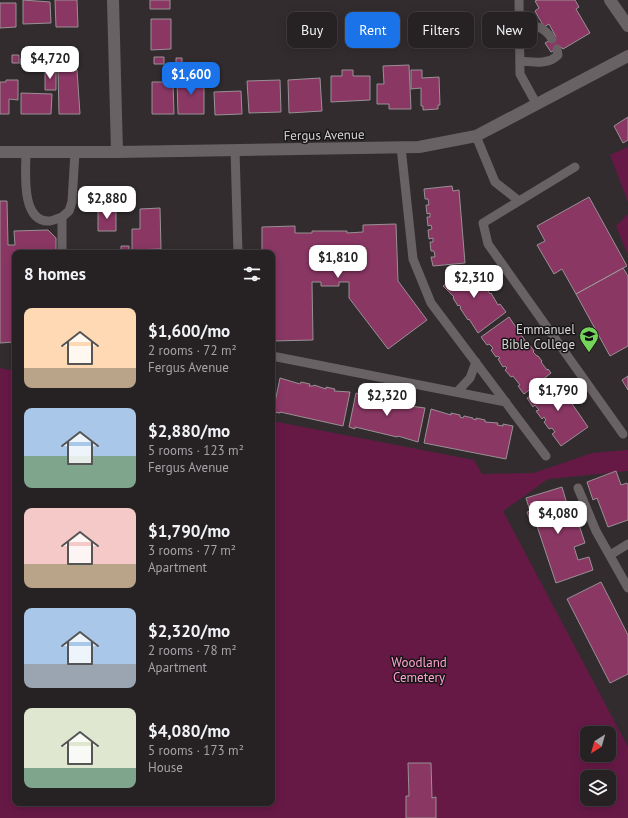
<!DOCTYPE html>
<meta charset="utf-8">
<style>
:root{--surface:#262123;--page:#322e30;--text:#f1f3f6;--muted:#a4a3a6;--line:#423e41;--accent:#1a73e8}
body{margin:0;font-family:"PT Sans",sans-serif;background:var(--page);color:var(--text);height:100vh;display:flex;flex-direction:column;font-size:15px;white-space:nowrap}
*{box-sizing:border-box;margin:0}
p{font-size:13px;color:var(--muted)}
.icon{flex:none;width:22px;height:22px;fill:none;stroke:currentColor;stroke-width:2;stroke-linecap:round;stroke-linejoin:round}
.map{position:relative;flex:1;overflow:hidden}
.sheet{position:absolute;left:12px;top:250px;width:263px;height:556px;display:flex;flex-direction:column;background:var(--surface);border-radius:8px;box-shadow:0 2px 10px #0003,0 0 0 1px var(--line)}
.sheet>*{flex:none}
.hud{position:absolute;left:287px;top:12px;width:281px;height:36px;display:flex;gap:8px}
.needle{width:26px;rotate:217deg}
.tools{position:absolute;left:580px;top:726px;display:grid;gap:8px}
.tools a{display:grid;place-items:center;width:36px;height:36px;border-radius:8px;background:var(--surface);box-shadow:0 2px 10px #0003,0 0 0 1px var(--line);font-size:20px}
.price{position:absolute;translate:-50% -34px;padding:0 9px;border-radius:8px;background:#fff;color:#222;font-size:13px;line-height:26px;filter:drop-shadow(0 1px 2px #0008)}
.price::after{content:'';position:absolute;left:50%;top:24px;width:12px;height:9px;margin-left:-6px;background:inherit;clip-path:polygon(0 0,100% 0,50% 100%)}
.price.selected{background:var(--accent);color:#fff}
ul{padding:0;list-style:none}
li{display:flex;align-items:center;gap:12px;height:100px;padding:0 12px}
li span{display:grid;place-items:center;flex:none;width:112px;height:80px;border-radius:8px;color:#555}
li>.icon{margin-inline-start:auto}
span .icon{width:48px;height:48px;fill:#fffc;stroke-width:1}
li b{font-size:17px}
h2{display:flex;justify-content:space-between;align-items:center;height:48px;padding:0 12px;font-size:17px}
.chip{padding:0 14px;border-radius:8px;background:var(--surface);box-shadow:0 2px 10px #0003,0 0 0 1px var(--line);font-size:14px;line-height:36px}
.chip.selected{background:var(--accent);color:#fff}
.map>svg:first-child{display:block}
.green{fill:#671946;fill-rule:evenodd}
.building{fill:#8a3764;stroke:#989194}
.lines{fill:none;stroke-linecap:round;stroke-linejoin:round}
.service{stroke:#696265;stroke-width:9}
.minor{stroke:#696265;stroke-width:12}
.secondary{stroke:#696265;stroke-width:12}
.labels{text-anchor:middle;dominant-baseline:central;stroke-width:3;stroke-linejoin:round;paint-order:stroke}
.street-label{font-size:13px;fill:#d8d4d6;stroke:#181617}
.poi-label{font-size:13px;fill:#d8d4d6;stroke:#181617;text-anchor:end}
.park-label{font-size:13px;fill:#ffa1cf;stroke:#181617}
</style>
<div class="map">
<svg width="628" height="818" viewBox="0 0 628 818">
<rect width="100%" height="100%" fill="#322c2f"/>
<path class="green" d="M628 147V202L610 155Z
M628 214V255L616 226Z
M0 368 15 371V803H272V421L474 460 482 474 534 473 592 453 628 450V471L548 479 503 511 628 747V818H0ZM587 733H609V755H587ZM587 777H609V799H587Z"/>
<path class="building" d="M23 0 50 2 51 23 23 24Z
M55 0H77L78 27H56Z
M150 0H170V9H150Z
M538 0H575L579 7 576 9 590 33 563 49 561 47 551 52 545 43 556 37 549 24 544 27 535 11 539 8 535 1Z
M0 3H16V27L0 28Z
M151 19H171V49L151 50Z
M49 53H54V60H49Z
M12 55H19V63H12Z
M154 57H164V64H154Z
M21 58H28L29 64H20Z
M176 58H182V64L176 65Z
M409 65 411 109H389V104H377V84H384L383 66Z
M58 70H77L80 114H59Z
M342 70H353V76H370V100L331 102V76H342Z
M411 70H422V78L439 77 440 105H438V109L423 110V106H421V88L411 89Z
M45 71H56V90H45Z
M191 74H201V81H204V114H178L177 81H191Z
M166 78H172L173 82 174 114H152V82H166Z
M320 78 322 111 289 113 288 80Z
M6 80H18V100L9 99V114H0V82H6Z
M280 80 281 112 249 113 247 81Z
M241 91 242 114 215 115 214 92Z
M21 93 52 94 51 114H21Z
M628 117V140L623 143 614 126Z
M452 186 453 191 459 190 465 263 433 266 431 257H435L434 251H431L430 242H433V238L429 239 428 230 432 229 431 225 428 226 427 217H430V213L427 214 426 205H429L428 199H425L424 189Z
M589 197 627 266 576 294 562 269 554 274 537 245 545 241 537 226Z
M0 201H7L8 245H15L14 231 48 230 56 238V253H15V342L0 343Z
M160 208 161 249 132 250V229H140V209Z
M98 210H116V231H98Z
M396 224 398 281 427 320 388 349 349 298V282H339V286H321V282H312L313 340 272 341V253H262V227L295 226V233H312V231H347V233L363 232V225Z
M121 246H129V253H121Z
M471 265 490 294 491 293 498 305 500 304 506 312 478 333 469 319 468 320 460 308 461 307 459 305 458 306 453 298 454 297 443 286Z
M623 268 628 276V346L610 356 576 294Z
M509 317 528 345 529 344 534 351 533 352 537 356H538L542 361 541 362 547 370 548 369 551 373 524 394 518 386 520 385 513 376 511 377 505 370 507 368 505 366 503 367 498 359 500 358 498 356 496 357 491 350 493 348 489 344 487 345 481 337Z
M628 376V390L622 380Z
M280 378 300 384 301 382 310 384 309 386H313L314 385 326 389V387L335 389 334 391 350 392 343 426 280 412V413L273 412Z
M555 379 588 427 561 446 552 434 555 432 552 428 549 429 544 422 546 420 544 417 542 419 536 411 539 410 535 405 533 407 527 398Z
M356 393 376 399V398L385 400V401L388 402 389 400 401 404V403L410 405V406L425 408 418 442 398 436 397 437 355 427V429L349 427Z
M431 409 451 415V413L460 415V417L463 418 464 416 473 418V419L476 420V418L485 420V422L498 423 497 425 503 426V424L513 426 506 459 424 443Z
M616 471 621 485 627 483 628 485V520L608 527 597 498 593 500 587 482Z
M562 487 567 504 559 506 563 520 576 516 585 543 574 547 578 560 589 557 593 570 556 583 536 523 532 525 527 512 530 511 526 498Z
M601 582 628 635V674L610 683 567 599Z
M408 763H431L432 798 436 797V818H406V796H409Z"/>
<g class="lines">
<path class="service" d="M519 0 520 74 537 105
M519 22C533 25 544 26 552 39
M520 61C532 62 549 65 558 55L557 49
M476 136 495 182 519 201
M401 147 413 259 431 303 546 456
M235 150 238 253
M26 152C26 170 20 223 50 221 53 221 58 218 62 217V253
M575 167 483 223 488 244 623 434
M62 217 69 211 72 202 75 152
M272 356 506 402
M457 392 470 378 476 362
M578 488 596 531 628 588
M610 555 628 544"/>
<path class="minor" d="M113 0 117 152
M0 152H117L419 147 476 136 628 56"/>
<path class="secondary" d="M610 0 628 26"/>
</g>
<defs>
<g id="university-pin" transform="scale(1)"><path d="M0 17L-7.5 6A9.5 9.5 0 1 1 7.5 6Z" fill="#75d25b" stroke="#181617"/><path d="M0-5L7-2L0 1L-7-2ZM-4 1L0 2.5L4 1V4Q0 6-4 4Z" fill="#111"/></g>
</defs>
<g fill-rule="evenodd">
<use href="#university-pin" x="589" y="336"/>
</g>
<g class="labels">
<g class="street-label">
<text transform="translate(324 135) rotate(-1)">Fergus Avenue</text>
</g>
<g class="poi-label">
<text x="575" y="329">Emmanuel<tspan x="575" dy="15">Bible College</tspan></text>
</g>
<g class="park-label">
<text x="419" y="662">Woodland<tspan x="419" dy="15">Cemetery</tspan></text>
</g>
</g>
</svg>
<div class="tools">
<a><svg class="needle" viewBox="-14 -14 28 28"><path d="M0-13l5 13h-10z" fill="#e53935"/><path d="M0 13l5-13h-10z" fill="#a4a3a6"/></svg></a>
<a><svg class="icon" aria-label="layers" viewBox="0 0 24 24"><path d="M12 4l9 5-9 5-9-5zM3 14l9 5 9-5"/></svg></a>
</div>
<b class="price" style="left:50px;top:80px">$4,720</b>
<b class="price selected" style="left:191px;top:96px">$1,600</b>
<b class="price" style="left:107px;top:220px">$2,880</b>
<b class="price" style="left:338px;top:279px">$1,810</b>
<b class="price" style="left:474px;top:299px">$2,310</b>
<b class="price" style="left:558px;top:412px">$1,790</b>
<b class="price" style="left:387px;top:417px">$2,320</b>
<b class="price" style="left:558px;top:535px">$4,080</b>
<div class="hud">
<a class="chip">Buy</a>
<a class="chip selected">Rent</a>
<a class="chip">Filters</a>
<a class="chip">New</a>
</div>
<section class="sheet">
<h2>8 homes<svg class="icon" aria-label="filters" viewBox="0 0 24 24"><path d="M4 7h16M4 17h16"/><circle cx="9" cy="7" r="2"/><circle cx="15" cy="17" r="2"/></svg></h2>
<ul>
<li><span style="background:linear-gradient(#ffd9b3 75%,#b9a48a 0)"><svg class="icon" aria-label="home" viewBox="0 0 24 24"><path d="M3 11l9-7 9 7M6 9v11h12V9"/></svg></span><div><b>$1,600/mo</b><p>2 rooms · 72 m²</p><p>Fergus Avenue</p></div></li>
<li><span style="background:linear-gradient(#a9c7e8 60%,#7fa58c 0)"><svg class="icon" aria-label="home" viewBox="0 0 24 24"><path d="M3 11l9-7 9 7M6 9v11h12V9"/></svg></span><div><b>$2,880/mo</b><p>5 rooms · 123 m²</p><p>Fergus Avenue</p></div></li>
<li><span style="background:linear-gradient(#f6c9c9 70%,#b9a48a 0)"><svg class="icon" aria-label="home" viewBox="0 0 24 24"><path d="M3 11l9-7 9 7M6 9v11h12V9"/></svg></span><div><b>$1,790/mo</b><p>3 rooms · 77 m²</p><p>Apartment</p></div></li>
<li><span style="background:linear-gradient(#a9c7e8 70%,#9aa5b1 0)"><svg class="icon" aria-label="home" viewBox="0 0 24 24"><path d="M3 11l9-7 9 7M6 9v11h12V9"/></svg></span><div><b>$2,320/mo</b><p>2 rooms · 78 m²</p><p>Apartment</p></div></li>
<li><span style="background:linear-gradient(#dfe7d0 75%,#7fa58c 0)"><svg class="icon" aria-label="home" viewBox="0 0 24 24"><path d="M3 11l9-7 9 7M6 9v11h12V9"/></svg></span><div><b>$4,080/mo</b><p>5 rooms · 173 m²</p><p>House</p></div></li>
</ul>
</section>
</div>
